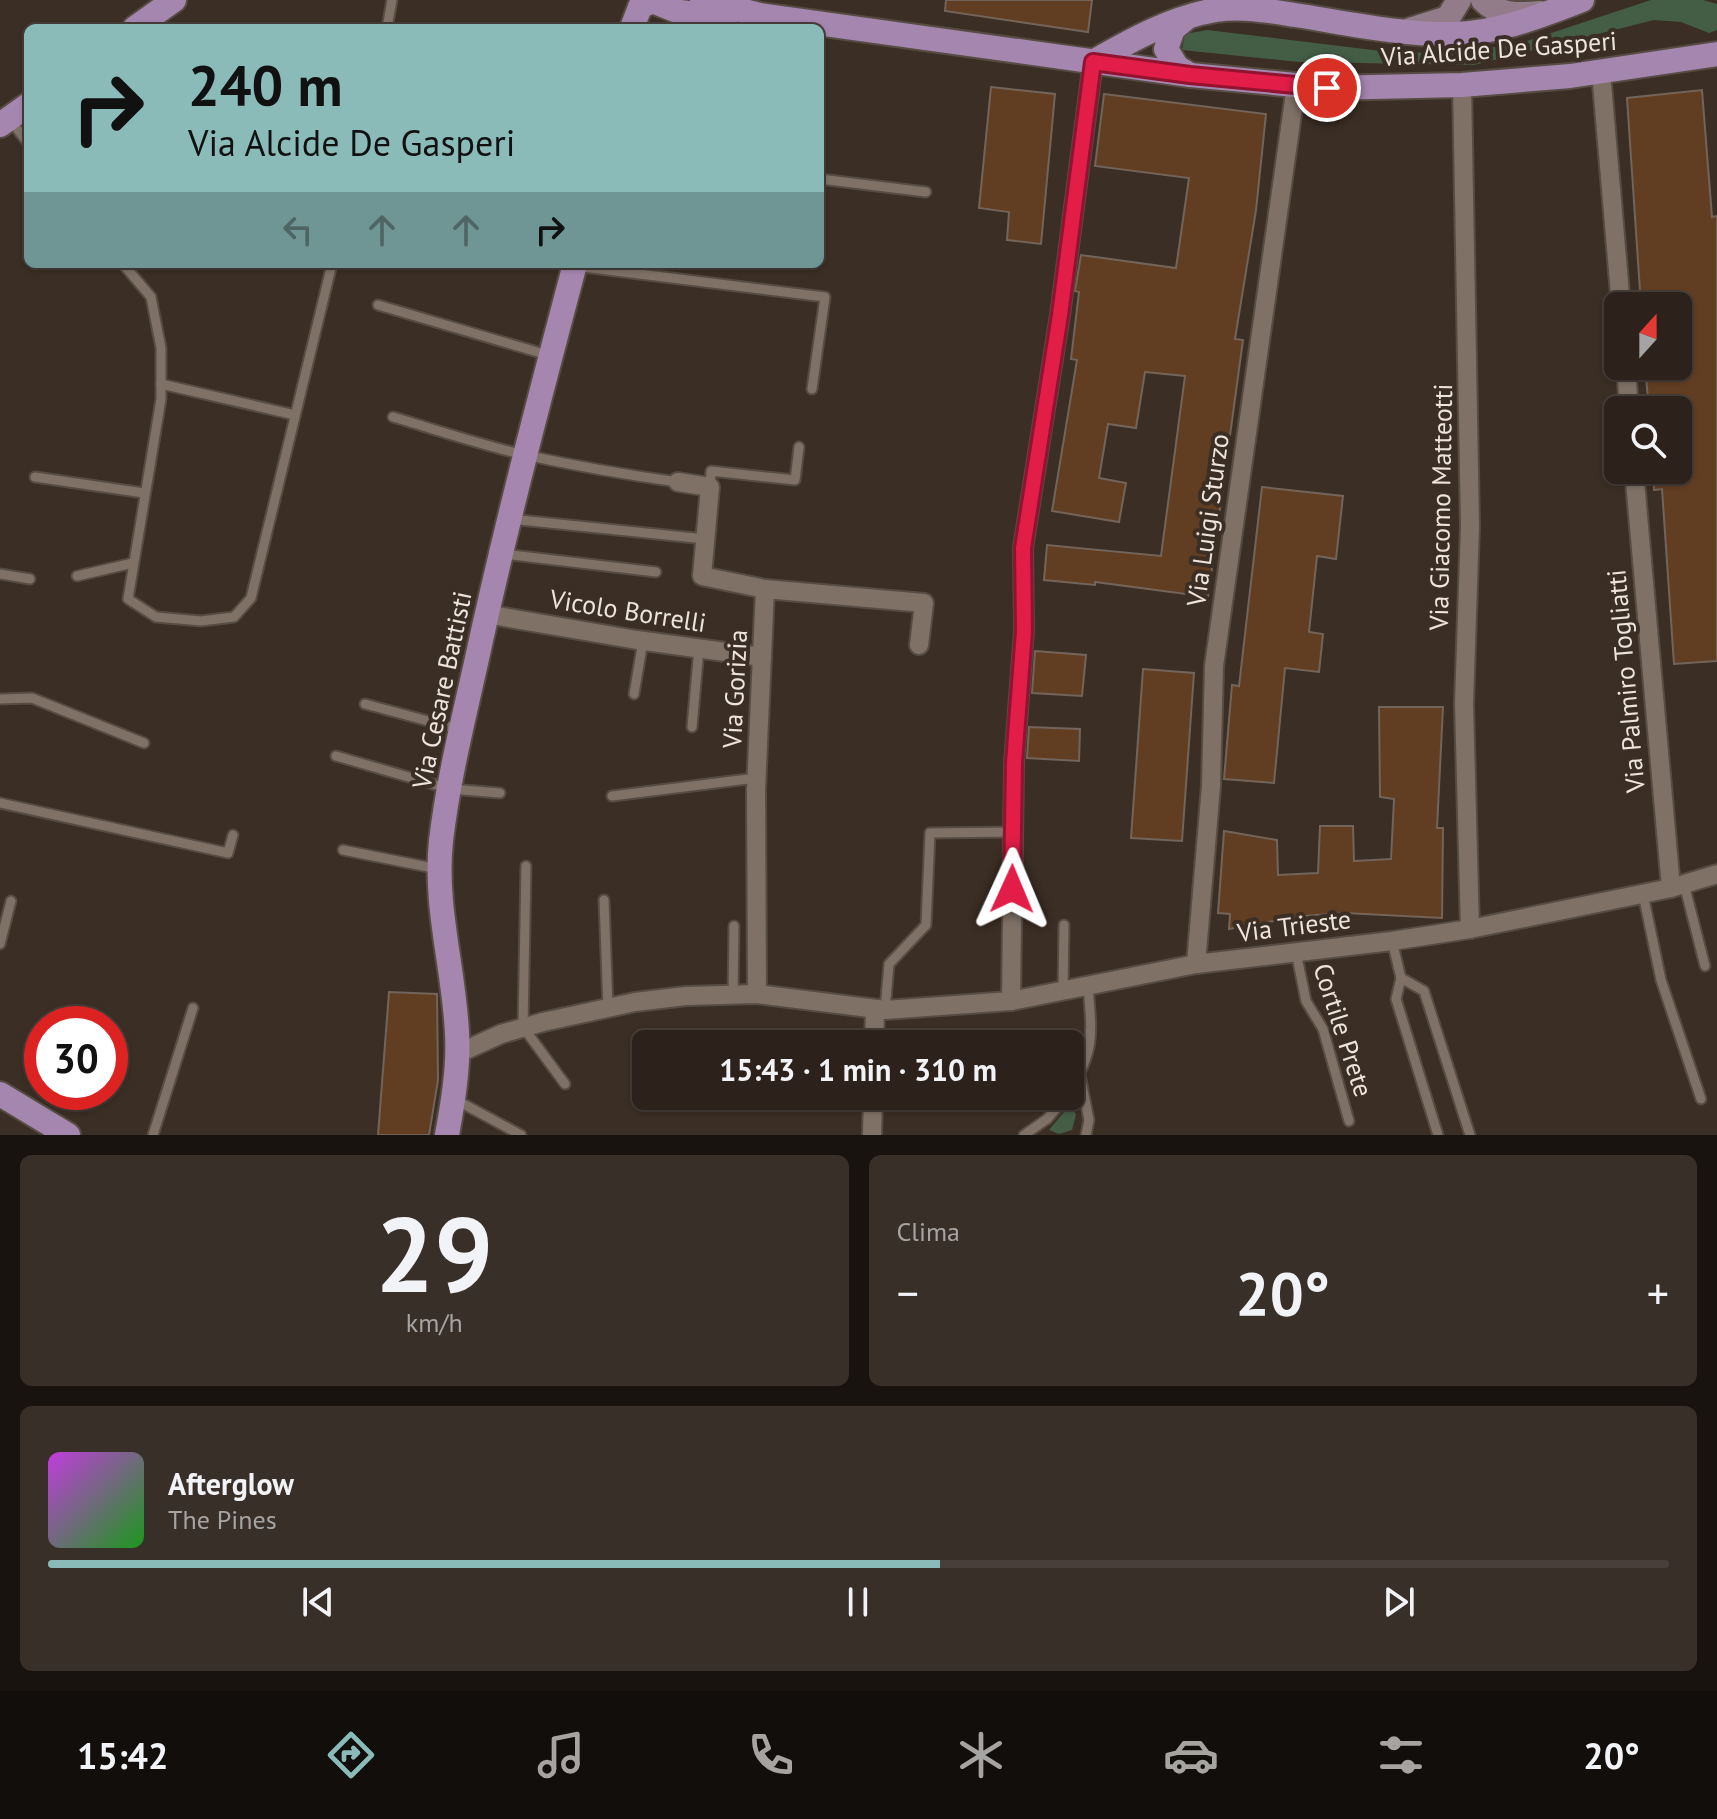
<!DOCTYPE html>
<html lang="it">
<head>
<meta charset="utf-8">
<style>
  body { margin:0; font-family:"PT Sans",sans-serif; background:#382f28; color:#f1f3f6; height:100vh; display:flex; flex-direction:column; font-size:30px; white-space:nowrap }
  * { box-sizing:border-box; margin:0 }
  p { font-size:26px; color:#a6a4a3 }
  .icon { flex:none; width:44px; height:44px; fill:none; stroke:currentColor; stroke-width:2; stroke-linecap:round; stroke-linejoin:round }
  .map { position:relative; height:1135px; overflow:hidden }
  .sheet { display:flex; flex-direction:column; gap:20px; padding:20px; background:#18130f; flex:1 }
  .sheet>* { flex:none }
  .banner { position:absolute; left:24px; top:24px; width:800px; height:244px; border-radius:12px; box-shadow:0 2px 6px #0004,0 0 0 2px #483f3a; background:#8bbbb9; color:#111; overflow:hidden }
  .needle { width:52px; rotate:21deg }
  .controls { position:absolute; left:1604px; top:292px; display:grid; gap:16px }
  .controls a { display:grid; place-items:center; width:88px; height:88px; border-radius:12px; background:#2c221b; box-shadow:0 2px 6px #0004,0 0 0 2px #483f3a; font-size:40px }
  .speed { position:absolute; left:24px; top:1006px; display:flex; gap:16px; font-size:40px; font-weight:700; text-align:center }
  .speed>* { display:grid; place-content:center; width:104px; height:104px; border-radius:50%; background:#2c221b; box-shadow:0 2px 6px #0004,0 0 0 2px #483f3a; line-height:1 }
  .speed .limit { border:12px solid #d22; background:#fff; color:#111 }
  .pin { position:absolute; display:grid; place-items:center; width:68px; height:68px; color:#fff; margin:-34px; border:4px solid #fff; border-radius:50%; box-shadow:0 2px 8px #0007 }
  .me { position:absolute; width:88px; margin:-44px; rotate:1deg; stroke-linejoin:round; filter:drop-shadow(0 0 6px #0008) }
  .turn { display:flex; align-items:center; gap:28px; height:168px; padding:0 32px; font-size:36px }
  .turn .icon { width:104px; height:104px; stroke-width:2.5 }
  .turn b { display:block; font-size:56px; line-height:68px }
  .lanes { display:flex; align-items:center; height:76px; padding:0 32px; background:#0003; justify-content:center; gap:40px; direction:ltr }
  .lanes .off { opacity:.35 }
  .big { font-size:60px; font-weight:800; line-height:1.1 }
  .sheet .tile { flex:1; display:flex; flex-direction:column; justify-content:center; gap:12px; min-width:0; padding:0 28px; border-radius:12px; background:#382f28 }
  .sheet .dial { align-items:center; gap:0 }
  .dial b { font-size:104px; line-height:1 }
  .song { display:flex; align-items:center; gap:24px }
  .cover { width:96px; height:96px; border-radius:12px; background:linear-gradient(135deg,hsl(290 70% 55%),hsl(120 70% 35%)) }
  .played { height:8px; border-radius:4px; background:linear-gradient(90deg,#8bbbb9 55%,#483f3a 55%) }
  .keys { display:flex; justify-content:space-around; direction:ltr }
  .heat { display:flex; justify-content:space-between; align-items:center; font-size:44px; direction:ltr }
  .sheet .tiles { flex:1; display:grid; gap:20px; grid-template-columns:1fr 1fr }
  .tile:last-child { grid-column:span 2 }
  .trip { position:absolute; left:632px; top:1030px; width:452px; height:80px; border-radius:12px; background:#2c221b; box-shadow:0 2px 6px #0004,0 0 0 2px #483f3a; font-weight:800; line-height:80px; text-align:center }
  .dock { display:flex; height:128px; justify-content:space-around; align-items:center; background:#120e0b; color:#a6a4a3 }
  .dock .icon { width:56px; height:56px }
  .dock .current { color:#8bbbb9 }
  .dock b { font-size:36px; color:#f1f3f6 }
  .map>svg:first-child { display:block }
  .green { fill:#445e46 }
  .building { fill:#613e22; stroke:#73645a; stroke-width:2 }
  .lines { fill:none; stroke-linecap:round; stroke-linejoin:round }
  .lane-casing { stroke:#564c43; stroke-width:13 }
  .street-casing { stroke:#564c43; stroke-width:22 }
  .secondary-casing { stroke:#564c43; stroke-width:28 }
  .primary-casing { stroke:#564c43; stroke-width:28 }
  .lane { stroke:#7f7166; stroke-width:9 }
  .street { stroke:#7f7166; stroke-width:18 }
  .secondary { stroke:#927c8a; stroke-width:24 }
  .primary { stroke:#a586af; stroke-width:24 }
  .route-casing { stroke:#92132f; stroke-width:20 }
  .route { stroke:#e11d48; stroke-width:14 }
  .labels { text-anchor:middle; stroke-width:8; stroke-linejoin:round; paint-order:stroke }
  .street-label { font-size:26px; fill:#ece4dd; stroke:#3b2e24 }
</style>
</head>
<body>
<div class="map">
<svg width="1717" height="1135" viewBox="0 0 1717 1135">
  <rect width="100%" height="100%" fill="#3b2e24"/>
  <g class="green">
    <path d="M1651 0H1703L1717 4V30L1709 33 1681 22 1654 20 1474 65 1300 62 1182 50 1185 34 1207 30 1389 52 1448 53 1518 44Z"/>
    <path d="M1069 1106 1076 1114 1072 1130 1059 1134 1049 1130Z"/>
  </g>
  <g class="building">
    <path d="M946 0H1092L1088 32 945 11Z"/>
    <path d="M991 87 1055 94 1041 244 1007 240 1009 212 979 208Z"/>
    <path d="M1702 90 1712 217 1717 216V661L1674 664 1662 489 1654 490 1653 470H1678V410H1649L1645 366H1678V306H1641L1627 98Z"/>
    <path d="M1104 94 1266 114 1256 210 1235 339 1243 340 1208 597 1095 582V585L1044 580 1047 545 1161 556 1185 376 1145 372 1136 428 1108 424 1099 478 1126 483 1119 522 1052 511 1077 360 1071 359 1079 292 1075 291 1081 255 1176 268 1189 178 1095 166Z"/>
    <path d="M1262 487 1343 496 1336 559 1317 556 1309 632 1323 634 1319 672 1285 668 1274 783 1224 779 1232 685 1239 686Z"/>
    <path d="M1035 651 1086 655 1082 696 1032 693Z"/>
    <path d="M1143 669 1194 673 1182 841 1131 838Z"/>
    <path d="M1379 707H1443L1437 828H1443L1442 918 1345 913 1302 916 1229 929 1230 914 1218 913 1224 831 1277 840 1278 875 1318 873 1320 826H1353L1354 861 1391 859 1394 799 1380 797Z"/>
    <path d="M1029 727 1080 729 1079 761 1027 758Z"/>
    <path d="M389 992 437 994 438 1080 429 1135H378Z"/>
  </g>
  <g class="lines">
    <g class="lane-casing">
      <g id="lane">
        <path d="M387 28 392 0"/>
        <path d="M11 121 28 143"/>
        <path d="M820 179 926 192"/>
        <path d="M123 264 151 297 161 348V399L128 599 156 617 201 621 234 617 251 598 332 264"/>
        <path d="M575 266 825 297 812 389"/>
        <path d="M378 305 551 356"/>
        <path d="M161 384 295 415"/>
        <path d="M393 417C437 430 481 445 525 455 576 466 627 475 678 482"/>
        <path d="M35 477 144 493"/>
        <path d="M710 487 711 471 795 480 799 447"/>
        <path d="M510 519 705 539"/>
        <path d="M504 554 656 572"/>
        <path d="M0 574 30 579"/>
        <path d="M77 576 133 563"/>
        <path d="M634 694 643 641"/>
        <path d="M0 699 32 698 144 743"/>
        <path d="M365 704 458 729"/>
        <path d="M692 727 699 648"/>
        <path d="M336 756 450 789 500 793"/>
        <path d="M612 796 756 778"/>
        <path d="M0 803 228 853 233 835"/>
        <path d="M343 850 438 869"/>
        <path d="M526 866 523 1027 565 1084"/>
        <path d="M1684 884 1705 966"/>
        <path d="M1643 894 1661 980 1701 1099"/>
        <path d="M604 900 608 1008"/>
        <path d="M1392 941 1401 978 1396 999 1438 1135"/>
        <path d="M0 944 11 901"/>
        <path d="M1296 952 1306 1001 1323 1029 1349 1121"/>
        <path d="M1401 978 1424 991 1470 1135"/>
        <path d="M1063 991 1064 925"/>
        <path d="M733 995 734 926"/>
        <path d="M885 1010 889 964 926 925 930 833 1013 832"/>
        <path d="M1080 1075 1089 1120 1086 1135"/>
        <path d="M1070 1091C1095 1050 1092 1034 1088 987"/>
        <path d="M456 1100 521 1135"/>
        <path d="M153 1135 193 1008"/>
        <path d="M1024 1135 1047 1119 1067 1096"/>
      </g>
    </g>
    <g class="street-casing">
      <g id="street">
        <path d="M1601 72 1621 306"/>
        <path d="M1462 85 1470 526 1464 704 1470 929"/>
        <path d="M1626 366 1629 410"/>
        <path d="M1634 470 1671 888"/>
        <path d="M678 482 710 487 702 576 765 589"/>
        <path d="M486 614 637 640 762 657"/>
        <path d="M1196 964 1211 786 1214 666 1296 86"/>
        <path d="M757 994 756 789 765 589 924 603 919 645"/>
        <path d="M1011 1001 1014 763 1024 631 1023 548 1060 315 1093 62"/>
        <path d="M874 1044 875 1009"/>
        <path d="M457 1054 501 1034 543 1022 635 1002 686 996 757 994 885 1010 1011 1001 1196 964 1392 941 1470 929 1671 888 1717 874"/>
        <path d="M872 1135 873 1096"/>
      </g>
    </g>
    <g class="secondary-casing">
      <g id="secondary">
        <path d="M1483 0C1498 16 1520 15 1540 13"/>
        <path d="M1410 30 1448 18 1459 0"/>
      </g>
    </g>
    <g class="primary-casing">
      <g id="primary">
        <path d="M650 0 680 12 726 18"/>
        <path d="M702 0 760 15 1190 75 1327 88 1462 85 1570 76 1717 54"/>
        <path d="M1184 20 1173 29 1166 49 1177 67 1190 75"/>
        <path d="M135 28 174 0"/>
        <path d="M632 28 640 7 652 1"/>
        <path d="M1093 62C1131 40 1173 17 1216 10 1242 6 1270 11 1295 15 1347 23 1401 35 1453 34 1499 33 1540 16 1582 0"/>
        <path d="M0 125 28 105"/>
        <path d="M0 1094 68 1135"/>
        <path d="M447 1135C453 1102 459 1067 457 1033 454 968 434 906 441 841 448 781 463 721 476 663 505 529 540 396 575 264"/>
      </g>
    </g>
    <use href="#lane" class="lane"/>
    <use href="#street" class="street"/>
    <use href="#secondary" class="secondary"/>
    <use href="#primary" class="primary"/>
  </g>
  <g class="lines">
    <g class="route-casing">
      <path id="route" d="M1012 889 1014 763 1024 631 1023 548 1060 315 1093 62 1190 75 1327 88"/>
    </g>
    <use href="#route" class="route"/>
  </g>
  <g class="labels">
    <g class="street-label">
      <text transform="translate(1499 49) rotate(-4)" y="9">Via Alcide De Gasperi</text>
      <text transform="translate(1441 507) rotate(-89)" y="9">Via Giacomo Matteotti</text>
      <text transform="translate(1208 520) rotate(-82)" y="9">Via Luigi Sturzo</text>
      <text transform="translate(628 611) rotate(9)" y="9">Vicolo Borrelli</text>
      <text transform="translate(1626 681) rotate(-95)" y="9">Via Palmiro Togliatti</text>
      <text transform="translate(735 689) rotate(-87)" y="9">Via Gorizia</text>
      <text transform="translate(442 690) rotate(-78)" y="9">Via Cesare Battisti</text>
      <text transform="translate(1294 926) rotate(-7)" y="9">Via Trieste</text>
      <text transform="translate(1343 1030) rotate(72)" y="9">Cortile Prete</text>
    </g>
  </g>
</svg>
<div class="controls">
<a><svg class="needle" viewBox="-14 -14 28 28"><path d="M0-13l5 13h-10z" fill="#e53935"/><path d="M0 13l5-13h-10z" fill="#a6a4a3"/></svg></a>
<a><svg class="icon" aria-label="search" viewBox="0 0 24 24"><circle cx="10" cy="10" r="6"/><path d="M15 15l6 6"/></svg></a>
</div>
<div class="speed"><div class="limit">30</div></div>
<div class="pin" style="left:1327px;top:88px;background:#d93025"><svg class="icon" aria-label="arrive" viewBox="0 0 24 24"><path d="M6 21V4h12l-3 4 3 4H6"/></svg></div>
<svg class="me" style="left:1012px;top:889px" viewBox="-20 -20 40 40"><path d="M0-17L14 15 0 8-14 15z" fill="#e11d48" stroke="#fff" stroke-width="4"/></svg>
<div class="trip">15:43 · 1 min · 310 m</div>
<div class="banner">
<div class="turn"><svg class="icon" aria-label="right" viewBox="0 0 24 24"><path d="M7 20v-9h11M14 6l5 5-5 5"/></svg><div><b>240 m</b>Via Alcide De Gasperi</div></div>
<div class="lanes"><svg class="icon off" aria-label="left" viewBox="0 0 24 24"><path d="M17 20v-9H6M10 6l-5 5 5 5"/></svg><svg class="icon off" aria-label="ahead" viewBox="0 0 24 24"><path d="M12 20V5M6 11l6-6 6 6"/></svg><svg class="icon off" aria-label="ahead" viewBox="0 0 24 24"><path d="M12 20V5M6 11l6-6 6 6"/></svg><svg class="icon" aria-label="right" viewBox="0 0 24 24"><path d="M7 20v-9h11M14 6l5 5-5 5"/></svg></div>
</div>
</div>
<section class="sheet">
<div class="tiles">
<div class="tile dial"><b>29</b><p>km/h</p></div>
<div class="tile"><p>Clima</p>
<div class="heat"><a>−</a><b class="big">20°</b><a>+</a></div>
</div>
<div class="tile">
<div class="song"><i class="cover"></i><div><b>Afterglow</b><p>The Pines</p></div></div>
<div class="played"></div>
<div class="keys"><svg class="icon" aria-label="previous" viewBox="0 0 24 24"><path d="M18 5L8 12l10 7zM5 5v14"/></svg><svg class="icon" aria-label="pause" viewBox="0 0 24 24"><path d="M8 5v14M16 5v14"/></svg><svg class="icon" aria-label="next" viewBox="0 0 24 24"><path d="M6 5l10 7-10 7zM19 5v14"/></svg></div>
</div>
</div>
</section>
<nav class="dock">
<b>15:42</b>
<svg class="icon current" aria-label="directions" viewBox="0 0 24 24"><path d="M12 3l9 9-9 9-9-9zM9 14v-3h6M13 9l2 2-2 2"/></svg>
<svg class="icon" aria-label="music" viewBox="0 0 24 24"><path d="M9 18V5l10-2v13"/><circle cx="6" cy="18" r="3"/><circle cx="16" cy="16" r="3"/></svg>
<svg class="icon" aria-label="phone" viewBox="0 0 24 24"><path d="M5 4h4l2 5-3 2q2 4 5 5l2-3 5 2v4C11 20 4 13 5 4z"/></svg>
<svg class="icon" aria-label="climate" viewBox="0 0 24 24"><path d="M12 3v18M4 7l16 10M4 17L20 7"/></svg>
<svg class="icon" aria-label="car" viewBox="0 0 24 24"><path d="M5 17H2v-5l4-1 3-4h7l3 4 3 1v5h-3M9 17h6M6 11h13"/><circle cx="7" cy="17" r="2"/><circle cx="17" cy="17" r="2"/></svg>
<svg class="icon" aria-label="filters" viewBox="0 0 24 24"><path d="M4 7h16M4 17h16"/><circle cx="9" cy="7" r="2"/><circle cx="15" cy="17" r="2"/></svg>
<b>20°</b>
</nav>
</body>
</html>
